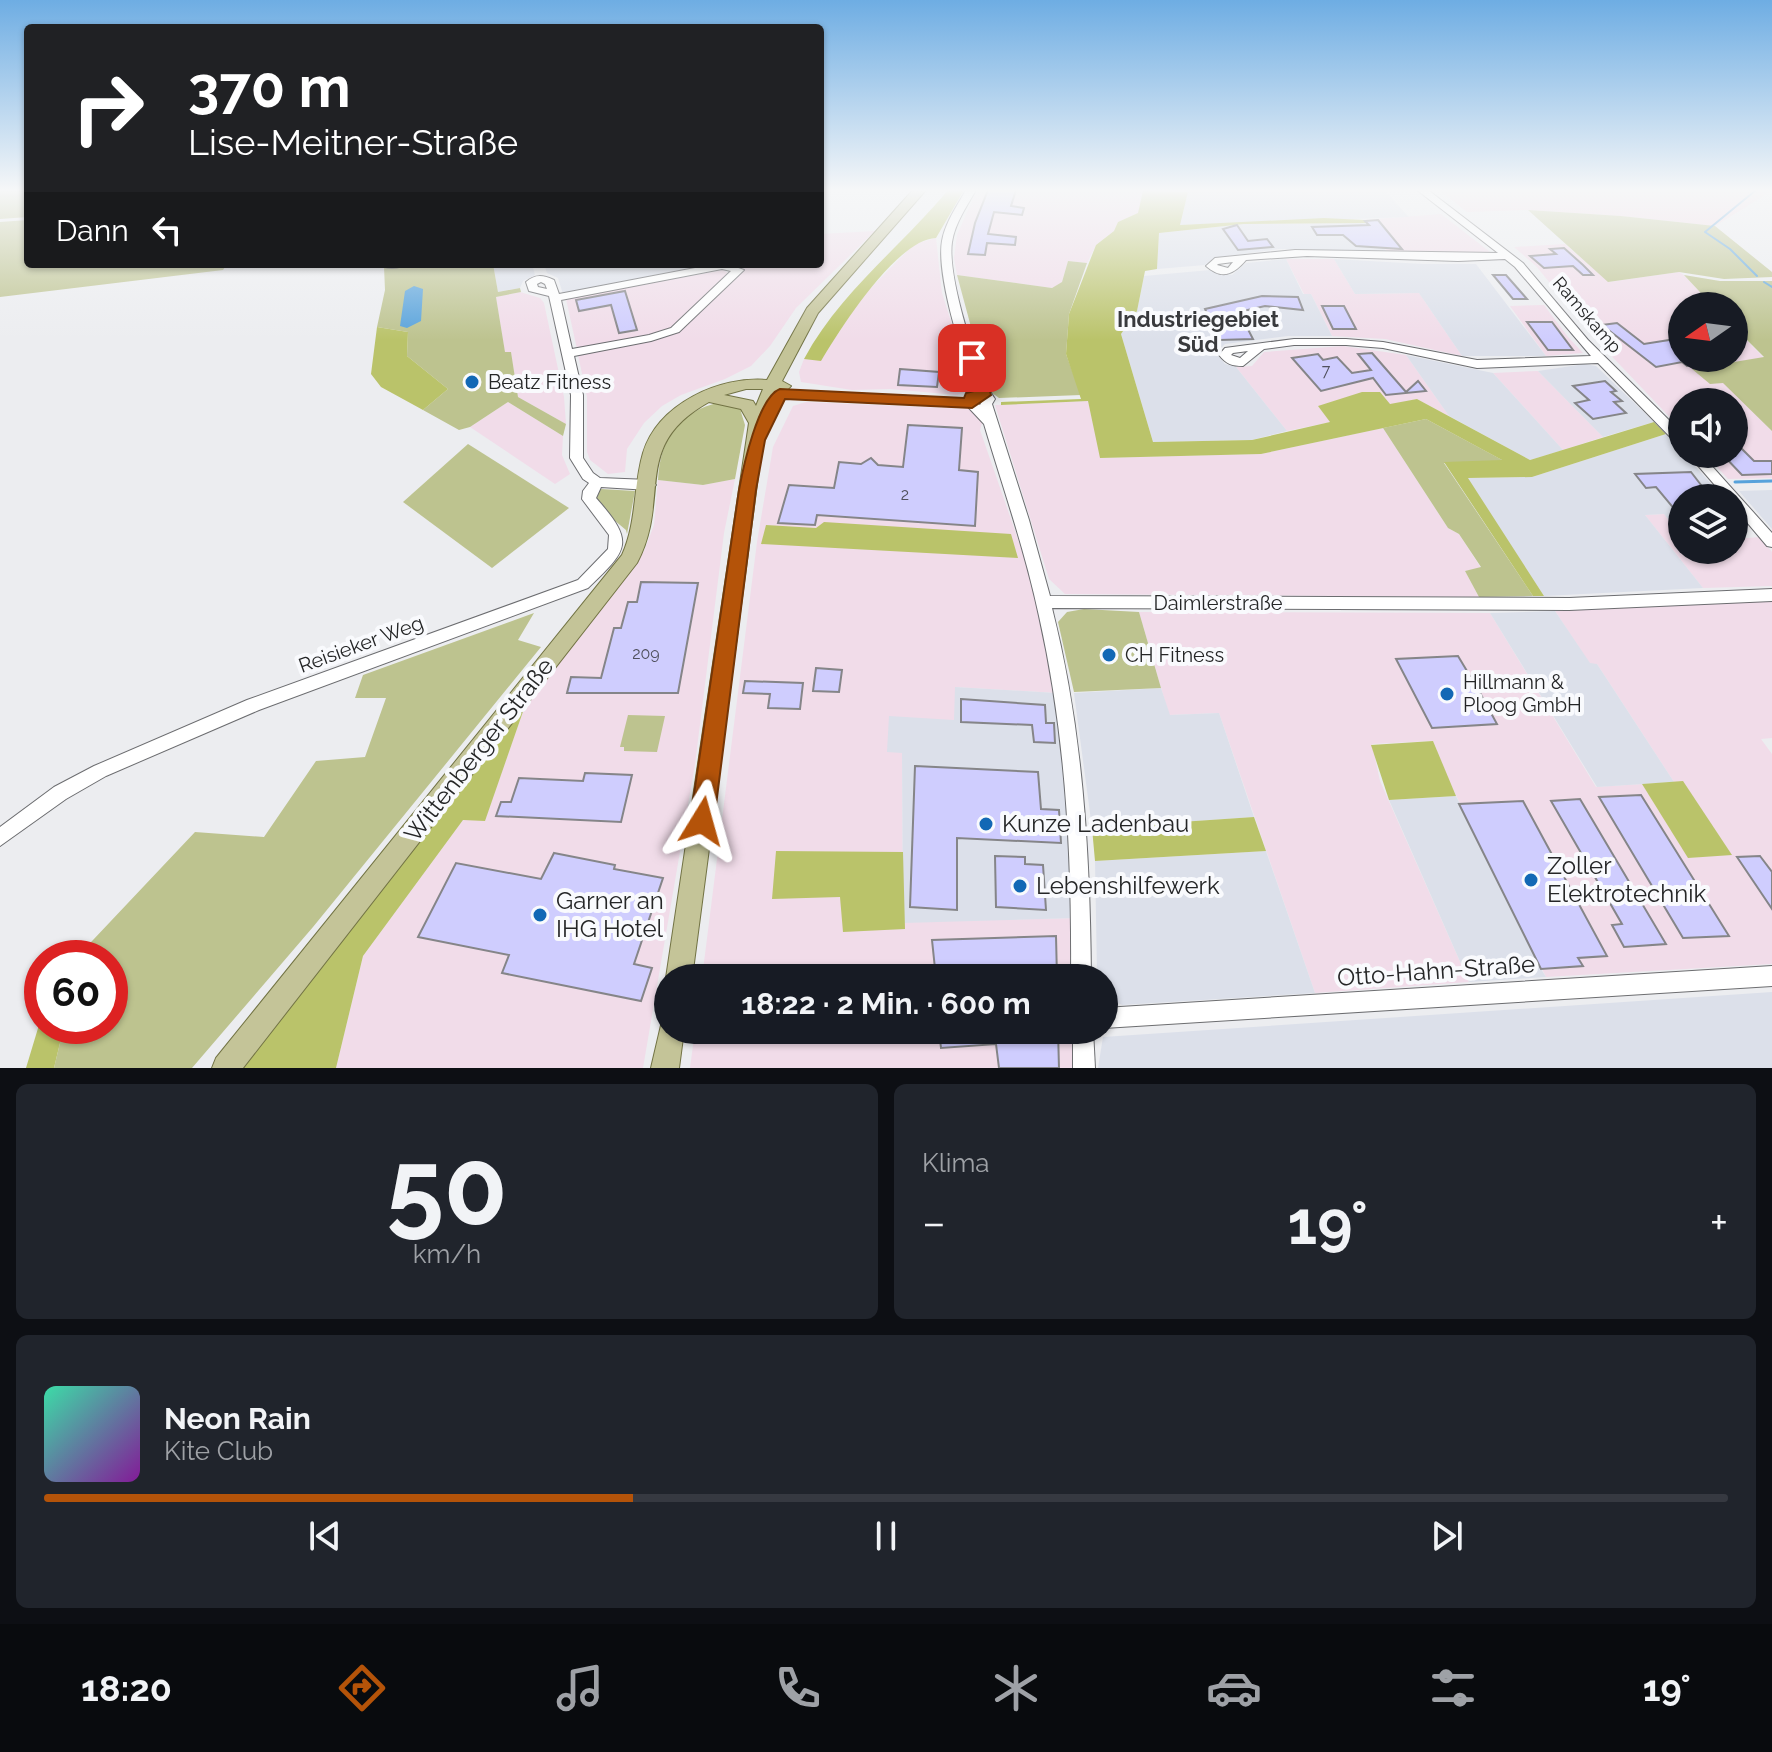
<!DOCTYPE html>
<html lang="de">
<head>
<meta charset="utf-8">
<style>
  body { margin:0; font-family:Raleway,sans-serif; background:#20242c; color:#f1f3f6; height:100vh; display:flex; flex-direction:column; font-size:30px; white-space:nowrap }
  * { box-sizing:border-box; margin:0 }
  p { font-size:26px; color:#9ea1a6 }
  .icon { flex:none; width:44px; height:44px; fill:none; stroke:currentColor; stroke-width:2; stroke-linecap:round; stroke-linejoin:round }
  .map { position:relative; height:1068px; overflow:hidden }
  .sheet { display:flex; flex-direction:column; gap:16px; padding:16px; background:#0d0f14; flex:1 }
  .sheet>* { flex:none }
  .guide { position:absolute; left:24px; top:24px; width:800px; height:244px; border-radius:8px; box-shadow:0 2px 6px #0004; background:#202124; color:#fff; overflow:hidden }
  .needle { width:52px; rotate:256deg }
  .fabs { position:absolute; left:1668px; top:292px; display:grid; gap:16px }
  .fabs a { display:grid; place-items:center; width:80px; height:80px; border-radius:50%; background:#171b24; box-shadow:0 2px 6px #0004; font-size:40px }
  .speed { position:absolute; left:24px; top:940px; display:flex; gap:16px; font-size:40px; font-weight:700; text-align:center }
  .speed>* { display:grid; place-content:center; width:104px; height:104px; border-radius:50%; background:#171b24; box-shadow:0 2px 6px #0004; line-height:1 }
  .speed .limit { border:12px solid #d22; background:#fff; color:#111 }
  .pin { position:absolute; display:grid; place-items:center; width:68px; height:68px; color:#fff; margin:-34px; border-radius:16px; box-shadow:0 4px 12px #0006 }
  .me { position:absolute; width:88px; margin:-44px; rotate:8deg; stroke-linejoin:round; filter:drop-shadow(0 0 6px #0008) }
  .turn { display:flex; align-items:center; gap:28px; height:168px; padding:0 32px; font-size:36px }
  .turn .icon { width:104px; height:104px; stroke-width:2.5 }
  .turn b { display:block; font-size:56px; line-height:68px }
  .then { display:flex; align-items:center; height:76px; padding:0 32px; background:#0003; gap:16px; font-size:30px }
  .big { font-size:60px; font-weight:700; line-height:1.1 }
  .sheet .tile { flex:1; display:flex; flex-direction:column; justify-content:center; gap:12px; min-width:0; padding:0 28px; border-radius:12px; background:#20242c }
  .sheet .dial { align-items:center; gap:0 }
  .dial b { font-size:104px; line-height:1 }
  .song { display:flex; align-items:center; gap:24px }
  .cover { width:96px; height:96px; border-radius:12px; background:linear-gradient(135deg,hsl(160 70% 55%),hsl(290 70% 35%)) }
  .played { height:8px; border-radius:4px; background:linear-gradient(90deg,#b45309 35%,#363941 35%) }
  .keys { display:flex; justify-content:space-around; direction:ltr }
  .heat { display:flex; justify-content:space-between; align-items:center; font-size:44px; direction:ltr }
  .sheet .tiles { flex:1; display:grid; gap:16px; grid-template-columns:1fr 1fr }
  .tile:last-child { grid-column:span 2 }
  .trip { position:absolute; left:654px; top:964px; width:464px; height:80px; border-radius:40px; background:#171b24; box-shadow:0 2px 6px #0004; font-weight:700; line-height:80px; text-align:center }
  .dock { display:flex; height:128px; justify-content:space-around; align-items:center; background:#090b0e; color:#9ea1a6 }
  .dock .icon { width:56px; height:56px }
  .dock .current { color:#b45309 }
  .dock b { font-size:36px; color:#f1f3f6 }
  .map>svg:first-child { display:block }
  .commercial { fill:#f1dce9 }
  .built { fill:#dce0ea }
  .education { fill:#f4dbe4 }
  .green { fill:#bdc38f }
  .forest { fill:#bac36a }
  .water { fill:#57a2db }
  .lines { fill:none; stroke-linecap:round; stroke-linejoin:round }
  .stream-far1 { stroke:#57a2db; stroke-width:2 }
  .stream { stroke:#57a2db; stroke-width:3 }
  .building { fill:#cfcdfe; stroke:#858588; stroke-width:2 }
  .minor-casing { stroke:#6c6d70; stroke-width:2 }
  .major-casing { stroke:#727344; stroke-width:2 }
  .minor { fill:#fff; fill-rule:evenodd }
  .major { fill:#c4c498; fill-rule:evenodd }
  .route { fill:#b45309; stroke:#753606; stroke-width:2 }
  .poi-dot { fill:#1268b5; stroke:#f9fafd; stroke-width:3 }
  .labels { text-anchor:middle; stroke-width:8; stroke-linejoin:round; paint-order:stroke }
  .number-label { font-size:16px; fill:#50505d }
  .far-street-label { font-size:18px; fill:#252627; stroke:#f9fafd }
  .poi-label { font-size:20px; fill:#252627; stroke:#f9fafd; text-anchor:start }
  .street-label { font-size:20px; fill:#252627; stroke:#f9fafd }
  .neighbourhood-label { font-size:22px; font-weight:bold; fill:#393a3d; stroke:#f9fafd }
  .near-street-label { font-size:24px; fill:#252627; stroke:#f9fafd }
  .near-poi-label { font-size:24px; fill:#252627; stroke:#f9fafd; text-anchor:start }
</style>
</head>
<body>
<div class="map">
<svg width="1772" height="1068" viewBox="0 0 1772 1068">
  <rect width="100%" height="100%" fill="#ecedf0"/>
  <g class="commercial">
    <path d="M977 190H1139L1143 191 1139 213 1118 222 1114 231 1096 245 1087 263 1068 261 1061 285 1052 288 957 275 954 258 957 235Z"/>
    <path d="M1441 214 1490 252 1444 255 1387 252 1364 220Z"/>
    <path d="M875 231 796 308 770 346 751 366 725 379 681 395 662 406 644 423 627 449 625 472 608 474 590 460 587 452V397L578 355 679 332 743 270 729 264H820V234Z"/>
    <path d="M936 238 942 293 955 334 960 338 972 378V389L957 395 890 389 852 390 801 382 799 372 804 359 821 360 861 298 914 244Z"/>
    <path d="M1565 244 1609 282 1679 272 1684 275 1713 306H1682V358H1734V327L1764 358 1694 369 1723 382 1772 431V478L1728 479 1705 454H1734V402H1682V430L1600 344 1536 266 1514 247Z"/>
    <path d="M1286 259H1334L1355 294 1419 293 1462 356 1385 339 1332 336 1311 294H1304Z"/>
    <path d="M723 270 728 273 672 327 655 334 577 349 566 299Z"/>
    <path d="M520 292 540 298 544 303 564 397 566 424 518 397 511 353H505L496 297Z"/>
    <path d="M1544 305 1568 337 1583 353 1546 356 1510 306Z"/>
    <path d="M1343 346 1406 355 1449 416 1417 399 1390 405 1318 406 1331 422 1287 431 1236 367 1252 366 1264 352Z"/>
    <path d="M1538 371 1603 437 1563 450 1493 373Z"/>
    <path d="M1088 401 1101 458 1261 454 1383 428 1448 528 1459 534 1481 568 1465 571 1479 597 1065 594 1049 579 995 405Z"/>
    <path d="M508 402 563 436 562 455 570 474 555 484 470 427Z"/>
    <path d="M806 402 970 409 977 412 982 423 980 430 1039 600 1056 693 955 687V720L902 753 903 922 1076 918V978H702L757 542 773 447 793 406Z"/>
    <path d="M735 479 724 533 695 764 643 1068H336L363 956 463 820H485L526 703 644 551 654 525 658 480 703 485Z"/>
    <path d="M1664 514 1682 537V550H1734V539L1760 537 1772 552V586L1703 588 1645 515Z"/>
    <path d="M1772 601V738L1761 739 1772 754V964L1546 977 1448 779 1433 741 1372 744 1380 781 1469 982 1315 993 1219 713 1169 715 1139 612 1490 613 1596 787 1642 784 1689 858 1731 854 1683 782H1674L1597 664H1590L1555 611Z"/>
    <path d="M695 1030H1076L1075 1068H690Z"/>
  </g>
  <g class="built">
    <path d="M1384 190 1409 217 1180 225 1188 192Z"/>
    <path d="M1366 223 1387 252 1279 249 1214 258 1205 265 1157 269 1159 233 1244 224Z"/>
    <path d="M1286 259 1303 294H1311L1332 336H1288L1225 344 1216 353 1225 364 1236 367 1287 431 1252 440 1153 442 1121 334 1137 311 1144 276 1210 270 1232 275 1246 263Z"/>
    <path d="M1334 259 1423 264H1476L1546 356H1462L1419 293 1355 294Z"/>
    <path d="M493 264H532L535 275 523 281 520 288 498 292Z"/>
    <path d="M544 264H722L563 294 558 278 547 273Z"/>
    <path d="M1406 355 1493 373 1563 450 1530 460 1449 416Z"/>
    <path d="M1585 364 1596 366 1654 422 1603 437 1538 371Z"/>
    <path d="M1666 434 1724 498H1682V537L1664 514 1645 515 1703 588 1544 596 1467 478 1532 477Z"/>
    <path d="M1772 490V529L1739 491Z"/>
    <path d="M1555 611 1590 663 1597 664 1674 782 1597 787 1490 613Z"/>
    <path d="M955 687 1056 693 1068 777 1076 918 903 923 902 753 887 752 889 716 954 720Z"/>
    <path d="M1161 688 1170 715 1219 713 1254 817 1092 828 1074 693Z"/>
    <path d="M1456 796 1541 969 1546 977 1469 982 1389 800Z"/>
    <path d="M1266 851 1315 993 1122 1005 1111 1000 1104 991V978H1099L1097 974 1095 861Z"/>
    <path d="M1772 992V1068H1098L1103 1037Z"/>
  </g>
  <path class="education" d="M1439 190H1767L1770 192 1715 226 1621 216 1528 210 1467 212Z"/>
  <g class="green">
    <path d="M0 190H28V217L0 219Z"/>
    <path d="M1528 210 1621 216 1715 226 1772 272V277L1724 279 1679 272 1608 282Z"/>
    <path d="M28 220V264H227L223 270 0 297V222Z"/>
    <path d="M1068 261 1087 263 1069 314 1066 354 1081 395 999 398 988 390 957 275 1052 288 1062 282Z"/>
    <path d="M410 264H493L498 292 520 288 521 292 496 297 505 352H511L518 397 566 424 563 436 508 402 470 427 459 430 423 410 448 389 407 356 408 332 377 327 385 290 384 267Z"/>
    <path d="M1684 275 1720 281H1772V431L1723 383 1710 384 1692 369 1764 357 1734 327V306H1713Z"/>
    <path d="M721 402 745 409 741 412 745 425 735 479 703 485 658 480C660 439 679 411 721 402Z"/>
    <path d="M1426 419 1504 461 1444 463 1533 596 1479 597 1465 571 1481 567 1459 534 1448 528 1383 428Z"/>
    <path d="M468 444 569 508 492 568 403 502Z"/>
    <path d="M601 489 635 491 627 534 626 530 596 505 595 493Z"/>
    <path d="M1084 609 1139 612 1161 688 1074 692 1058 622 1067 612Z"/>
    <path d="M534 613 518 640 541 647 313 927 192 1068H54L64 1026H110V958H76L195 832 264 837 316 761 365 757 386 698H355L363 675Z"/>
    <path d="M628 715 665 716 657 752 624 751V747H620Z"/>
  </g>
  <g class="forest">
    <path d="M948 190H964L936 238C897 239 840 329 821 361L804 359C840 292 900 248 948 190Z"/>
    <path d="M1143 191 1188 192 1180 225 1324 218 1364 220 1366 223 1244 224 1159 233 1157 269 1145 271 1137 311 1121 334 1153 442 1252 440 1330 422 1318 406 1362 392H1380L1390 404 1417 399 1530 460 1654 422 1666 434 1532 477 1468 478 1544 596H1533L1444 462 1502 460 1426 419 1261 454 1100 458 1088 401 1001 405V402L1081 399 1066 354 1069 314 1096 245 1114 231 1118 222 1138 213Z"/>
    <path d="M377 327 408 332 407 356 448 389 423 410 381 387 371 374Z"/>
    <path d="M824 522 1011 534 1018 558 761 544 766 525 816 528Z"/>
    <path d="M526 703 485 821 463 820 363 956 336 1068H242Z"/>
    <path d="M1433 741 1456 796 1389 800 1371 745Z"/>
    <path d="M1683 781 1732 855 1688 858 1642 784Z"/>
    <path d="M1254 817 1266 851 1095 861 1092 828Z"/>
    <path d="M776 851 903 852 905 929 843 932 840 897 772 899Z"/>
    <path d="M42 1015V1026H64L54 1068H26Z"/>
  </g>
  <path class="water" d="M414 286 423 289 421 321 407 328 400 326 405 291Z"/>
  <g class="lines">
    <g class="stream-far1">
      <path d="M1756 190 1705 232 1730 249 1757 276"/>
      <path d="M1764 282 1772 287"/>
    </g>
    <path class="stream" d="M1735 482 1772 481"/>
  </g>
  <g class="building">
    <path d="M988 190H1016L1011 206 1024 208 1022 215 994 212 988 234 1016 237 1015 245 987 243 985 255 968 254 975 223Z"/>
    <path d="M1378 220 1402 249 1356 246 1343 235H1317L1312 227 1369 225 1365 221Z"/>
    <path d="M1237 225 1248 241 1267 239 1273 247 1238 250 1223 229Z"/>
    <path d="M1564 248 1583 265 1593 275H1583L1573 266 1544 268 1530 256 1556 254 1550 249Z"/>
    <path d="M1493 275H1506L1527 299H1513Z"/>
    <path d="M625 291 637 330 619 333 611 305 579 311 576 300Z"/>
    <path d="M1262 296 1298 297 1303 310 1265 306 1239 312 1253 339 1219 340 1205 309Z"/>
    <path d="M1322 306H1344L1356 329H1333Z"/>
    <path d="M1527 322H1552L1573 350H1548Z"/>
    <path d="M1617 323 1644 344 1682 338V358H1709L1710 362 1687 366 1682 362 1656 367 1602 325Z"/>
    <path d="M1372 353 1406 392 1418 381 1426 391 1386 395 1373 378 1321 391 1292 358 1318 354 1323 360 1337 357 1352 373 1371 370 1358 354Z"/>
    <path d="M900 369 939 372 937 387 898 385Z"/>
    <path d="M1605 381 1616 391 1611 392 1622 401 1614 402 1626 413 1593 419 1575 403 1589 400 1573 386Z"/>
    <path d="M908 425 962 428 959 470 978 472 975 526 817 515 815 525 778 523 789 485 834 488 839 462 861 464 871 458 878 465 903 467Z"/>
    <path d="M1734 441 1754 461H1772V474L1742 475 1722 454H1734Z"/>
    <path d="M1691 472 1711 498H1682V511H1676L1656 487 1646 488 1635 474Z"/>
    <path d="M641 582 698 583 678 693H567L571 677 601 678 614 628H621L628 602H637Z"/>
    <path d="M1458 656 1479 691 1497 724 1432 728 1396 659Z"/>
    <path d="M816 668 842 670 839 692 813 691Z"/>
    <path d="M745 681 803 683 800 709 768 708 770 694 743 693Z"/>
    <path d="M961 699 1045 705 1046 723H1054L1055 743 1034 742 1032 725 961 722Z"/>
    <path d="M915 766 1038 772 1041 809 1059 810 1061 843 957 838V910L910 907Z"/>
    <path d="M585 773 632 775 621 822 496 816 501 802H511L519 778 583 781Z"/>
    <path d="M1641 795 1729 936 1683 938 1599 797Z"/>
    <path d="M1580 799 1666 944 1624 947 1612 925 1622 924 1551 801Z"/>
    <path d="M1523 801 1607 956 1578 958 1583 966 1541 969 1459 804Z"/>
    <path d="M554 853 615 865 614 869 663 878 634 964 652 968 641 1001 502 973 509 955 418 937 456 863 541 879Z"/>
    <path d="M995 856 1025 857V864L1043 865 1046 910 996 907Z"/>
    <path d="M1760 856 1772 872V909L1737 857Z"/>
    <path d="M1056 936 1057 978H936L932 940Z"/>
    <path d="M939 1030H1058L1059 1068H999L996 1044 941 1048Z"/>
  </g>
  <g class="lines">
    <g class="minor-casing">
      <g id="minor">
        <path d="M966 190H976C967 206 955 223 952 242 947 275 976 371 995 399L992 404 1029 520 1050 596 1569 598 1772 589V601L1569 610 1052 608C1083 730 1090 853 1091 978H1071C1072 856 1066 736 1039 616 1025 550 1003 488 984 424L968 407 780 398 774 394 780 390 972 399 980 405 983 399C964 372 936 274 942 241 945 223 957 206 966 190Z"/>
        <path d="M1417 190H1428L1523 263 1588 340 1682 433V445L1677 444 1598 363 1477 368 1383 348 1346 345H1294L1264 349 1243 366C1232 366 1226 364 1219 355L1225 348 1294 339H1346L1383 342 1477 360 1591 356 1515 267 1505 259 1458 261 1307 256 1246 260C1233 275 1222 280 1206 266L1215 258 1295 250 1498 253ZM1233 262 1228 268 1217 265 1218 264ZM1248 351 1240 358 1231 355 1233 353Z"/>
        <path d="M378 264H406C400 269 384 269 378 264Z"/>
        <path d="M716 264H727L744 270 679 332 651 341 574 356 583 395V458L593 473 600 478 649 480 656 485 649 490 601 487 596 498C635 542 629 549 588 588L259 710 106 776 66 799 0 846V827L54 787 94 766 247 700 578 580 608 549 609 535 582 499 583 491 589 483 583 479 570 458 571 395 549 296 529 291 526 282C535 274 543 275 554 280L559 294ZM722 269 731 271 671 328 649 335 572 349 561 300ZM541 282 545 284 547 289 538 287 537 284Z"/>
        <path d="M1688 454H1701L1772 533V547L1767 546 1734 507V498H1726Z"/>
        <path d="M1772 966V986L1104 1028V1008Z"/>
        <path d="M1073 1030H1093L1095 1068H1073Z"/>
      </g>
    </g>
    <g class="major-casing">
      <g id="major">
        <path d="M913 190H926L818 313 782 381 791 386 788 389 778 390 765 423 692 978H668V982L666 978 749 423 741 409 709 402C630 446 672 497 637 563L243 1068H212L216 1058 622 555C637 522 633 487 643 453 658 404 719 376 767 380L807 308ZM746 389H763L756 406 753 401 724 395Z"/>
        <path d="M668 1018V1030H684L679 1068H651L662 1021Z"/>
      </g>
    </g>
    <use href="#minor" class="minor"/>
    <use href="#major" class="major"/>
  </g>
  <linearGradient id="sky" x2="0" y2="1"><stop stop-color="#6eade3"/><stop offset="0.56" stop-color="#f6f7f8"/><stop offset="1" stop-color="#f6f7f8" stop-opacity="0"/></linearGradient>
  <rect width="1772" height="340" fill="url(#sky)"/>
  <path class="route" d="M972 354 980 358 991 395 972 408 785 399 765 440 756 490 714 821 710 828 702 832 694 828 690 821 739 490C743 468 758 397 780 389L964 398 966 393 974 391 965 358Z"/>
  <g class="poi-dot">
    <circle cx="472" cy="382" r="8"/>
    <circle cx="1109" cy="655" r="8"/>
    <circle cx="1447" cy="694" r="8"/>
    <circle cx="986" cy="824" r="8"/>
    <circle cx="1531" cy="880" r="8"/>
    <circle cx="1020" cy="886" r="8"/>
    <circle cx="540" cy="915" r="8"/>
  </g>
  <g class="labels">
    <g class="number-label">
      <text x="1326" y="376">7</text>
      <text x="905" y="500">2</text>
      <text x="646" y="659">209</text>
    </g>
    <g class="far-street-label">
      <text transform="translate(1587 315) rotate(49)" y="6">Ramskamp</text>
    </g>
    <g class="poi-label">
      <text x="488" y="389">Beatz Fitness</text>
      <text x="1125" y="662">CH Fitness</text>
      <text x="1463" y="689">Hillmann &amp;<tspan x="1463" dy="23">Ploog GmbH</tspan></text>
    </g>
    <g class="street-label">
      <text x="1218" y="610">Daimlerstraße</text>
      <text transform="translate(361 644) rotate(-20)" y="7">Reisieker Weg</text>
    </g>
    <g class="neighbourhood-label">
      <text x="1198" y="327">Industriegebiet<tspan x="1198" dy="25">Süd</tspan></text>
    </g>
    <g class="near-street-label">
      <text transform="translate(479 750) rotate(-52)" y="8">Wittenberger Straße</text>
      <text transform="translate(1436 971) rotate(-4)" y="8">Otto-Hahn-Straße</text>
    </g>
    <g class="near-poi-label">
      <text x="1002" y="832">Kunze Ladenbau</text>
      <text x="1547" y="874">Zoller<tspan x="1547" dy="28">Elektrotechnik</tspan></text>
      <text x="1036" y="894">Lebenshilfewerk</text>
      <text x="556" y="909">Garner an<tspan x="556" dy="28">IHG Hotel</tspan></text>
    </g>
  </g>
</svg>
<div class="fabs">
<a><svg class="needle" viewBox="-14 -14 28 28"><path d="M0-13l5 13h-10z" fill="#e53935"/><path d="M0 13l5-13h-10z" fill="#9ea1a6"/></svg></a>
<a><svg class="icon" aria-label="sound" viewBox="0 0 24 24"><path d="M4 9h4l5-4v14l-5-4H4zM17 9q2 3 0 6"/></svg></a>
<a><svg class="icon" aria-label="layers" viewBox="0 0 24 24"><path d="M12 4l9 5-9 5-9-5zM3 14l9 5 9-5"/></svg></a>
</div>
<div class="speed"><div class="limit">60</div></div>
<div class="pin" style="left:972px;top:358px;background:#d93025"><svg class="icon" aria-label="arrive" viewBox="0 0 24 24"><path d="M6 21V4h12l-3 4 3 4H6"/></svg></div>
<svg class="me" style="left:702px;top:821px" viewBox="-20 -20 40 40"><path d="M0-17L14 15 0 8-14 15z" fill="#b45309" stroke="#fff" stroke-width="4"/></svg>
<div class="trip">18:22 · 2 Min. · 600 m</div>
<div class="guide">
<div class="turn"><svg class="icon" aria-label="right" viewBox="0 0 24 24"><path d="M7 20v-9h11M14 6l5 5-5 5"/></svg><div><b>370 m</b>Lise-Meitner-Straße</div></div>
<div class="then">Dann<svg class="icon" aria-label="left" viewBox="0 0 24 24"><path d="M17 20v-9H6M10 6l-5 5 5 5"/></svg></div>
</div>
</div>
<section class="sheet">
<div class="tiles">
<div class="tile dial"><b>50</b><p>km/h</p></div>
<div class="tile"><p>Klima</p>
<div class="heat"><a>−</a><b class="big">19°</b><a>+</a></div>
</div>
<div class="tile">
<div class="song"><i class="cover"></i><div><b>Neon Rain</b><p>Kite Club</p></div></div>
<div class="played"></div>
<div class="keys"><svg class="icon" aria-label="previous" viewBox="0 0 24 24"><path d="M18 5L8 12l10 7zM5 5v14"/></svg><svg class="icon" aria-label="pause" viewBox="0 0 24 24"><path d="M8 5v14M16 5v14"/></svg><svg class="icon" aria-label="next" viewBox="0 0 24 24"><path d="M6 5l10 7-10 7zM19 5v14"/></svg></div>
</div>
</div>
</section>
<nav class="dock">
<b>18:20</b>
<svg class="icon current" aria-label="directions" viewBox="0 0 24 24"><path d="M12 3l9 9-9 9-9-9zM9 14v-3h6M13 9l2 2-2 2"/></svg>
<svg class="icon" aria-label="music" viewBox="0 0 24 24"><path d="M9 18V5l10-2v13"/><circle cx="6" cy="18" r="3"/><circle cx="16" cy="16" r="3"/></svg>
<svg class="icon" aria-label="phone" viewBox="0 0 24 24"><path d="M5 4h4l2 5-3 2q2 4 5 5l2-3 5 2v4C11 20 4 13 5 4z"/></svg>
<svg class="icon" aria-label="climate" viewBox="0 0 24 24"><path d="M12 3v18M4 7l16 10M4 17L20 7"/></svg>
<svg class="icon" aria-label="car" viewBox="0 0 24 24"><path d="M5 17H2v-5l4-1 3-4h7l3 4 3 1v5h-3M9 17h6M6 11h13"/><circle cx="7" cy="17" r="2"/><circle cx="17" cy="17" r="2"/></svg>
<svg class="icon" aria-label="filters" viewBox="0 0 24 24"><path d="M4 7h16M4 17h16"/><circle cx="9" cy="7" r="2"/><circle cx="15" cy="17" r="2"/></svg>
<b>19°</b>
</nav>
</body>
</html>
